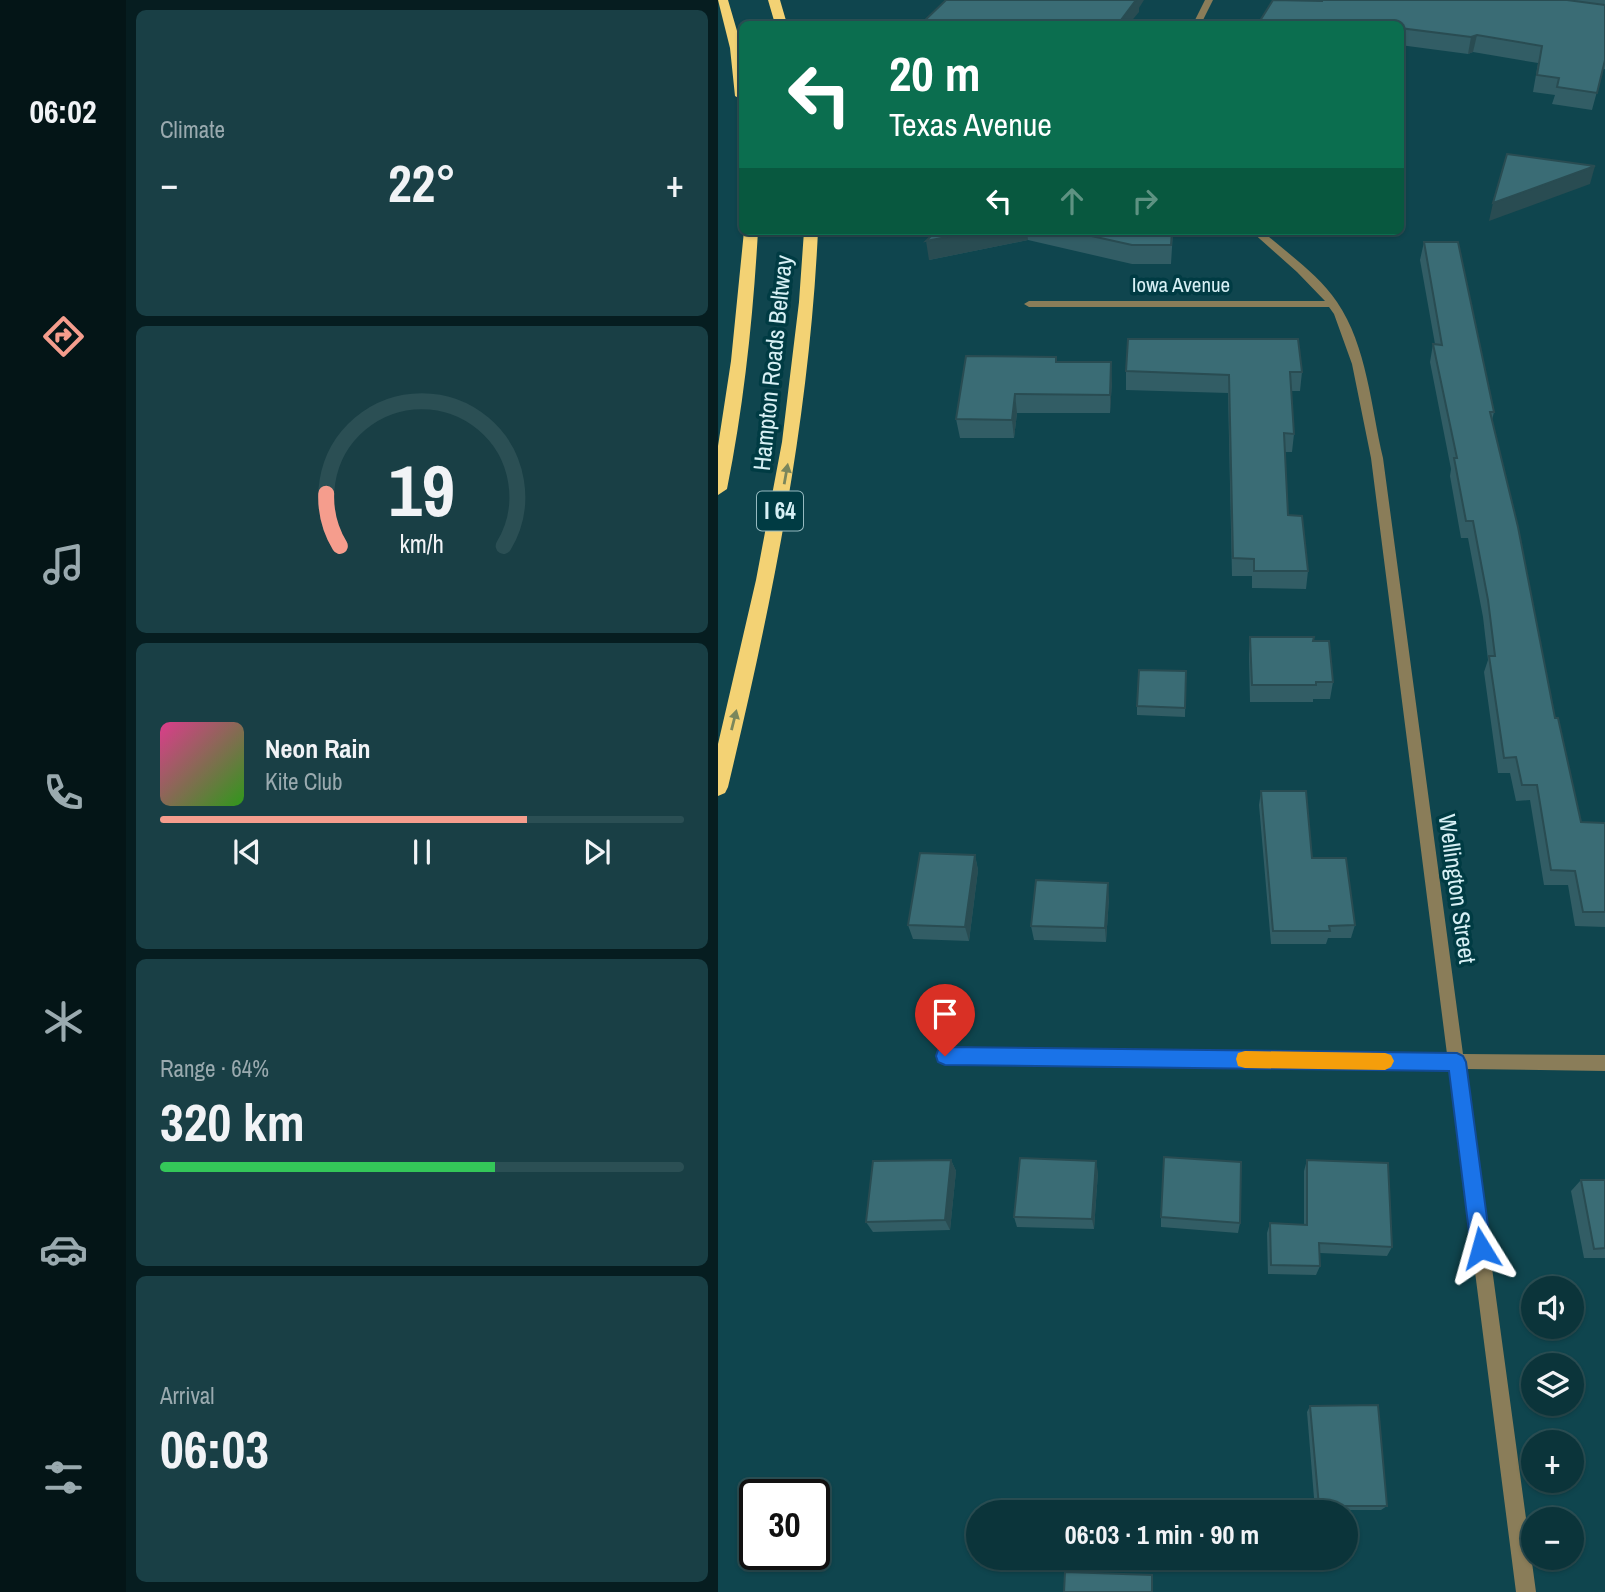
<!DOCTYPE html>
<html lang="en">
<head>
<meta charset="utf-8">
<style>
  body { margin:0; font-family:"Archivo Narrow",sans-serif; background:#193f45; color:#f1f3f6; height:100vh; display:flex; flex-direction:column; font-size:26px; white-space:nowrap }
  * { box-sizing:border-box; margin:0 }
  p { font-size:23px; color:#9aaaaf }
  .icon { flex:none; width:38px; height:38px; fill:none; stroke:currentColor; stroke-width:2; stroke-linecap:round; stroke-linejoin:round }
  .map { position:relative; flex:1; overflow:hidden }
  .side { display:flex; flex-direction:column; gap:10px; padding:10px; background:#061d20; width:592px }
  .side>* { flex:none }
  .hud { position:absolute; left:21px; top:21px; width:665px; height:214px; border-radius:10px; box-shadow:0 2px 5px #0004,0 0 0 2px #2b4f54; background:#0b6e4f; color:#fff; overflow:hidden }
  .buttons { position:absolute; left:803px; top:1276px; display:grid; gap:14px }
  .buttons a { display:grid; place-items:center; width:63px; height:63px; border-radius:50%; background:#0b343a; box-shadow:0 2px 5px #0004,0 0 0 2px #2b4f54; font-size:35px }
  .speed { position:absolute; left:21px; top:1479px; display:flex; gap:14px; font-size:35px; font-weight:700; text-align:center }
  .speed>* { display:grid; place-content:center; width:91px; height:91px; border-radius:50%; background:#0b343a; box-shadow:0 2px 5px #0004,0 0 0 2px #2b4f54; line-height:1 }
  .speed .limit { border:4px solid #111; border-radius:10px; background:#fff; color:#111 }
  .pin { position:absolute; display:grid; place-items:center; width:60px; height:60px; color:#fff; margin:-72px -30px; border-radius:50% 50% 50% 0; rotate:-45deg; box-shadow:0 0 7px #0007 }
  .pin .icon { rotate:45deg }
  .me { position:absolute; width:77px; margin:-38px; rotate:352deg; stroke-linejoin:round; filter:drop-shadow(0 0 5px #0008) }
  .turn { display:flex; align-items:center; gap:24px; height:147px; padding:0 35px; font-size:32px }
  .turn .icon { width:91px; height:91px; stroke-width:2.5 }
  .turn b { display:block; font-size:49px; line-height:60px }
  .lanes { display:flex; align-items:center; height:66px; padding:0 35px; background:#0003; justify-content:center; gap:35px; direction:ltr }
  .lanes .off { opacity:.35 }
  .big { font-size:52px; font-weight:700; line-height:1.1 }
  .side .card { flex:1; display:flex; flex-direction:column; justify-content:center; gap:10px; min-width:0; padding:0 24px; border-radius:10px; background:#193f45 }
  .side .dial { align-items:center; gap:0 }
  .dial svg { height:182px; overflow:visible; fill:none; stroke:#2b4f54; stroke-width:7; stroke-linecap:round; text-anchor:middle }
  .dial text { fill:#f1f3f6; stroke:none }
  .song { display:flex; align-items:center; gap:21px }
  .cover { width:84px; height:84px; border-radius:10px; background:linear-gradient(135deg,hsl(330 70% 55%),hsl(110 70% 35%)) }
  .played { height:7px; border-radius:4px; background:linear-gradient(90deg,#f59d8d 70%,#2b4f54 70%) }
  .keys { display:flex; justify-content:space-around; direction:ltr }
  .heat { display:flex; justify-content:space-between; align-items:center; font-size:38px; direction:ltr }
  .charge { height:10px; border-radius:5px; background:linear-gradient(90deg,#34c759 64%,#2b4f54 0) }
  .trip { position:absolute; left:248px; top:1500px; width:392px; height:70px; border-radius:35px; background:#0b343a; box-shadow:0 2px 5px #0004,0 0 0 2px #2b4f54; font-weight:700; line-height:70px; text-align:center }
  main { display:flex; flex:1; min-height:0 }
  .tabs { display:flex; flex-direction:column; width:126px; justify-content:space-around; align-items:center; background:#041517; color:#9aaaaf }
  .tabs .icon { width:49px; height:49px }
  .tabs .active { color:#f59d8d }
  .tabs b { font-size:32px; color:#f1f3f6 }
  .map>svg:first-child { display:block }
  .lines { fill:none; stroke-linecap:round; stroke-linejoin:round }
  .street { fill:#8a7d59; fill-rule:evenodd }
  .highway { fill:#f3d274; fill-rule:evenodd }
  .wall { fill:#325d65 }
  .shaded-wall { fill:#294c52 }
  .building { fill:#3a6c75; stroke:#294c52; stroke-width:2 }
  .oneway { fill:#7a865c }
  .route { fill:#1a73e8; stroke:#114b97; stroke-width:2 }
  .slow { fill:#f59e0b }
  .labels { text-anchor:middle; stroke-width:7; stroke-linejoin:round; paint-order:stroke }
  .far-street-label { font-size:21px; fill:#d7f0f5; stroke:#003b43 }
  .shield { fill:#003b43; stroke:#96bac0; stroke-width:2 }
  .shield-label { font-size:23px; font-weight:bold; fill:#d7f0f5 }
  .street-label { font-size:24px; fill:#d7f0f5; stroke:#003b43 }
</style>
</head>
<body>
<main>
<nav class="tabs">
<b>06:02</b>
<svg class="icon active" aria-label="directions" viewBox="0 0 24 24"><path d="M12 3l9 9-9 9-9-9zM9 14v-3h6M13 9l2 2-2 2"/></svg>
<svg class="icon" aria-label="music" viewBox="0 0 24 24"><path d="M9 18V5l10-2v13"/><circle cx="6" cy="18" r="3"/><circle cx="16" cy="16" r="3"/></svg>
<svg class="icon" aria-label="phone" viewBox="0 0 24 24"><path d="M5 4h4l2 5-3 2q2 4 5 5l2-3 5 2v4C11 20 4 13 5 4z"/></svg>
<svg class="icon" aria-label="climate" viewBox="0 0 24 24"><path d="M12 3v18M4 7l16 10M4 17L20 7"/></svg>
<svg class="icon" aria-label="car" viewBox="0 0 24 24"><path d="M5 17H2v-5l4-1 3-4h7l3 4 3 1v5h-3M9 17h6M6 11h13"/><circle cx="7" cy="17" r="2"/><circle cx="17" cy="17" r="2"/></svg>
<svg class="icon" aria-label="filters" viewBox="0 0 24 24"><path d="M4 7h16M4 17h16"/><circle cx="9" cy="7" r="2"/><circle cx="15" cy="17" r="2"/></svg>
</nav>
<section class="side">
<div class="card"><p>Climate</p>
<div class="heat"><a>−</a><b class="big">22°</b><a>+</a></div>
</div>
<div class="card dial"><svg viewBox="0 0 100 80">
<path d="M14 69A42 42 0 1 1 86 69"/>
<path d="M14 69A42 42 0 0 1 8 46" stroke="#f59d8d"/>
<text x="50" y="56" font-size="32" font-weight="700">19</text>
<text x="50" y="72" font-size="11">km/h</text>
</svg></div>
<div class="card">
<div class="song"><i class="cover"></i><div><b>Neon Rain</b><p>Kite Club</p></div></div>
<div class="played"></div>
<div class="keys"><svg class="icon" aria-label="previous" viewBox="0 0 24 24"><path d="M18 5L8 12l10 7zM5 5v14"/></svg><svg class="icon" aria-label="pause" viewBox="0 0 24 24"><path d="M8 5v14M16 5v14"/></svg><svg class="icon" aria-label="next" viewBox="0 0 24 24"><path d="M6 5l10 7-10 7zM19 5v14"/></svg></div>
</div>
<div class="card"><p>Range · 64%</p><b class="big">320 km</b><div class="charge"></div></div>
<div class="card"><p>Arrival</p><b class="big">06:03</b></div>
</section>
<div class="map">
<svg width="888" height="1592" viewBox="0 0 888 1592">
  <rect width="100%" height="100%" fill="#0f454e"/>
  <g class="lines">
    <g class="street">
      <path d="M487 0H495L483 24H475Z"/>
      <path d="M533 231H544C569 253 600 274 619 302 649 346 653 407 665 458L745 1054 888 1055V1071L747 1069 818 1592H798L731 1069 227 1064 221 1061 219 1056 221 1051 227 1048 729 1054 653 458 634 364 616 314 611 307H311L306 304 311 301H607L579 272Z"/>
    </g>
    <g class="highway">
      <path d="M0 0H10L24 48V100L17 96 12 48Z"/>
      <path d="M50 0H62L69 24H57Z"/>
      <path d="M26 231H40C35 318 26 404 9 489L0 495V446L13 361Z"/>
      <path d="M86 231H100C91 422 54 602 10 787L7 793 0 796V744L38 580 64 442 81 302Z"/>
    </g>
  </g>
  <g class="wall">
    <path d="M604 0H887V69H885L874 110 834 104 837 95 815 92 820 63 755 52 750 54 682 45V24H540Z"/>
    <path d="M218 231H455L453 264H414L310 240 211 260Z"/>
    <path d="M706 242 776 412 774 420 837 718 863 822 887 823V927L857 926 850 885H826L812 800 798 801 792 773H780L766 672 770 660 765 617 750 538H743L732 476 733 469 712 362 715 344H717L702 260Z"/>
    <path d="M338 357V362L394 381 392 413H299L296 438H242L238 419Z"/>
    <path d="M408 371 584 372 582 391H573L576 434 574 452H567L570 515 590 571 588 589 534 588V576H514L510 393 408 390Z"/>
    <path d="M532 637 595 641 615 682 612 699H595V702H532L531 654Z"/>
    <path d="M468 671 467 717 419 715V706Z"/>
    <path d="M543 791 594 858 637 925 633 938H610L608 944H553L541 805Z"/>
    <path d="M257 855 260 870 251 941 195 939 190 925Z"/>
    <path d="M391 898 388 942 316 940 313 926Z"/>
    <path d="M233 1160 238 1171 232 1230 155 1232 148 1222Z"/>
    <path d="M589 1160 674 1247 669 1256 602 1253V1266L598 1275 550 1274 549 1233 552 1223 586 1225V1171Z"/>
    <path d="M380 1172 376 1229 299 1227 296 1217Z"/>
    <path d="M863 1180H887V1258H866L853 1191Z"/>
    <path d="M443 1217 522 1223 520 1233 443 1227Z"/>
    <path d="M592 1406 669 1506 663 1510H597L589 1412Z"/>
  </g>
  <g class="shaded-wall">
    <path d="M418 0H426L421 8V12L411 24H400Z"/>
    <path d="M759 35 755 52 750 54 753 37Z"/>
    <path d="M877 166 872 184 771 221 775 203Z"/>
    <path d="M260 231H309L310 240 211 260 208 241Z"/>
    <path d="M393 362 394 381 392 413V395Z"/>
    <path d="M297 394 299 413 296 438 294 420Z"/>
    <path d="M257 855 260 870 251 941 247 927Z"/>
    <path d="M390 883 391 898 388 942 387 928Z"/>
    <path d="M233 1160 238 1171 232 1230 227 1220Z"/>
    <path d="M378 1161 380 1172 376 1229 374 1219Z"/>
  </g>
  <g class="building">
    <path d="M228 0H418L400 24H203Z"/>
    <path d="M555 0 604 1V0H849L887 5V60L879 93 839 87 841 78 819 75 824 46 759 35 753 37 682 28V24H656L630 21 629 24H540Z"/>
    <path d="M789 154 877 166 775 203Z"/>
    <path d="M218 231H260L208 241Z"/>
    <path d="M351 231H454L453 245H414Z"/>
    <path d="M706 242H740L776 412H772L800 527 837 718H840L863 822 887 823V912H865L857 871 833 870 819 785H804L798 757 786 758 771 656H777L770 600 755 521H748L736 458H739L715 344 724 345Z"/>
    <path d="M410 339H580L584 372H572L576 434 566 433 570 515 584 516 590 571H536V559L515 558 511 375 408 371Z"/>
    <path d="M248 356 338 357V362H393L392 395 297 394 294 420 238 419Z"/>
    <path d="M532 637H596L595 641H611L615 682H598V685H534Z"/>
    <path d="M421 670 468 671 467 708 419 706Z"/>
    <path d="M543 791H588L594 858H628L637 925 611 926 612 931H555Z"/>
    <path d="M202 853 257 855 247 927 190 925Z"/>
    <path d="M318 880 390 883 387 928 313 926Z"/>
    <path d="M446 1157 523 1162 522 1223 443 1217Z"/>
    <path d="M302 1158 378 1161 374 1219 296 1217Z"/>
    <path d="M233 1160 227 1220 148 1222 155 1161Z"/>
    <path d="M589 1160 670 1163 674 1247 601 1243 602 1266 553 1265 552 1223 589 1225Z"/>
    <path d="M863 1180H887V1248L876 1249Z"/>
    <path d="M660 1405 669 1506H601L592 1406Z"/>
    <path d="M347 1572 434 1575V1592H346Z"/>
  </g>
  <defs><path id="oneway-solid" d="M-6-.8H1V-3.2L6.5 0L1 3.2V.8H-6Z" transform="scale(1.75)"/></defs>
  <g class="oneway">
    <use href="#oneway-solid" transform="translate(68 474) rotate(-80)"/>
    <use href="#oneway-solid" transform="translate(16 720) rotate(-76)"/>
  </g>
  <path class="route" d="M227 1047 739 1053 745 1056 748 1062 773 1248 770 1255 763 1257 756 1255 753 1248 731 1071 227 1065 220 1062 218 1056 220 1050Z"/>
  <path class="slow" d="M527 1051 667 1053 673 1055 676 1061 673 1067 667 1070 527 1068 520 1066 518 1059 520 1053Z"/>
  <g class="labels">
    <g class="far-street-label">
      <text x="463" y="292">Iowa Avenue</text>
    </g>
    <rect class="shield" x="39" y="491.5" width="46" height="39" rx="5"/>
    <g class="shield-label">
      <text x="62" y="519">I 64</text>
    </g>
    <g class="street-label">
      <text transform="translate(55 363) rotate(-84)" y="8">Hampton Roads Beltway</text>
      <text transform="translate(739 889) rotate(82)" y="8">Wellington Street</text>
    </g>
  </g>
</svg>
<div class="buttons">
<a><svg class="icon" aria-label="sound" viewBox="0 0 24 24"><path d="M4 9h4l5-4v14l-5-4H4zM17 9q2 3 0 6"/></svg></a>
<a><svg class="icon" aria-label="layers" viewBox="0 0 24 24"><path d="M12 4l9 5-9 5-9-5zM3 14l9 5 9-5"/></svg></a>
<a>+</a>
<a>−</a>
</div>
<div class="speed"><div class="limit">30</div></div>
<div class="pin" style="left:227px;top:1056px;background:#d93025"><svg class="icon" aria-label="arrive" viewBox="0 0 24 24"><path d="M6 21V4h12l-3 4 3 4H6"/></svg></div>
<svg class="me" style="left:763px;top:1248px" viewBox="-20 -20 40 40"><path d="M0-17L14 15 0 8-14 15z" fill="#1a73e8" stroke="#fff" stroke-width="4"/></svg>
<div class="trip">06:03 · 1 min · 90 m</div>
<div class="hud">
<div class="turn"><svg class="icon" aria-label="left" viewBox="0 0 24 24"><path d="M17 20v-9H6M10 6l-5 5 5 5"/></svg><div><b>20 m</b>Texas Avenue</div></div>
<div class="lanes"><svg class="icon" aria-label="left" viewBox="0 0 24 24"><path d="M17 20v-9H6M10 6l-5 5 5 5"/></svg><svg class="icon off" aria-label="ahead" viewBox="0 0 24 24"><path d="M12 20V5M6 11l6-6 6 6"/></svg><svg class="icon off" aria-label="right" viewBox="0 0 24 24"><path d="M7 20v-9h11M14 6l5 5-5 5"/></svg></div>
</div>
</div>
</main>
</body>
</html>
